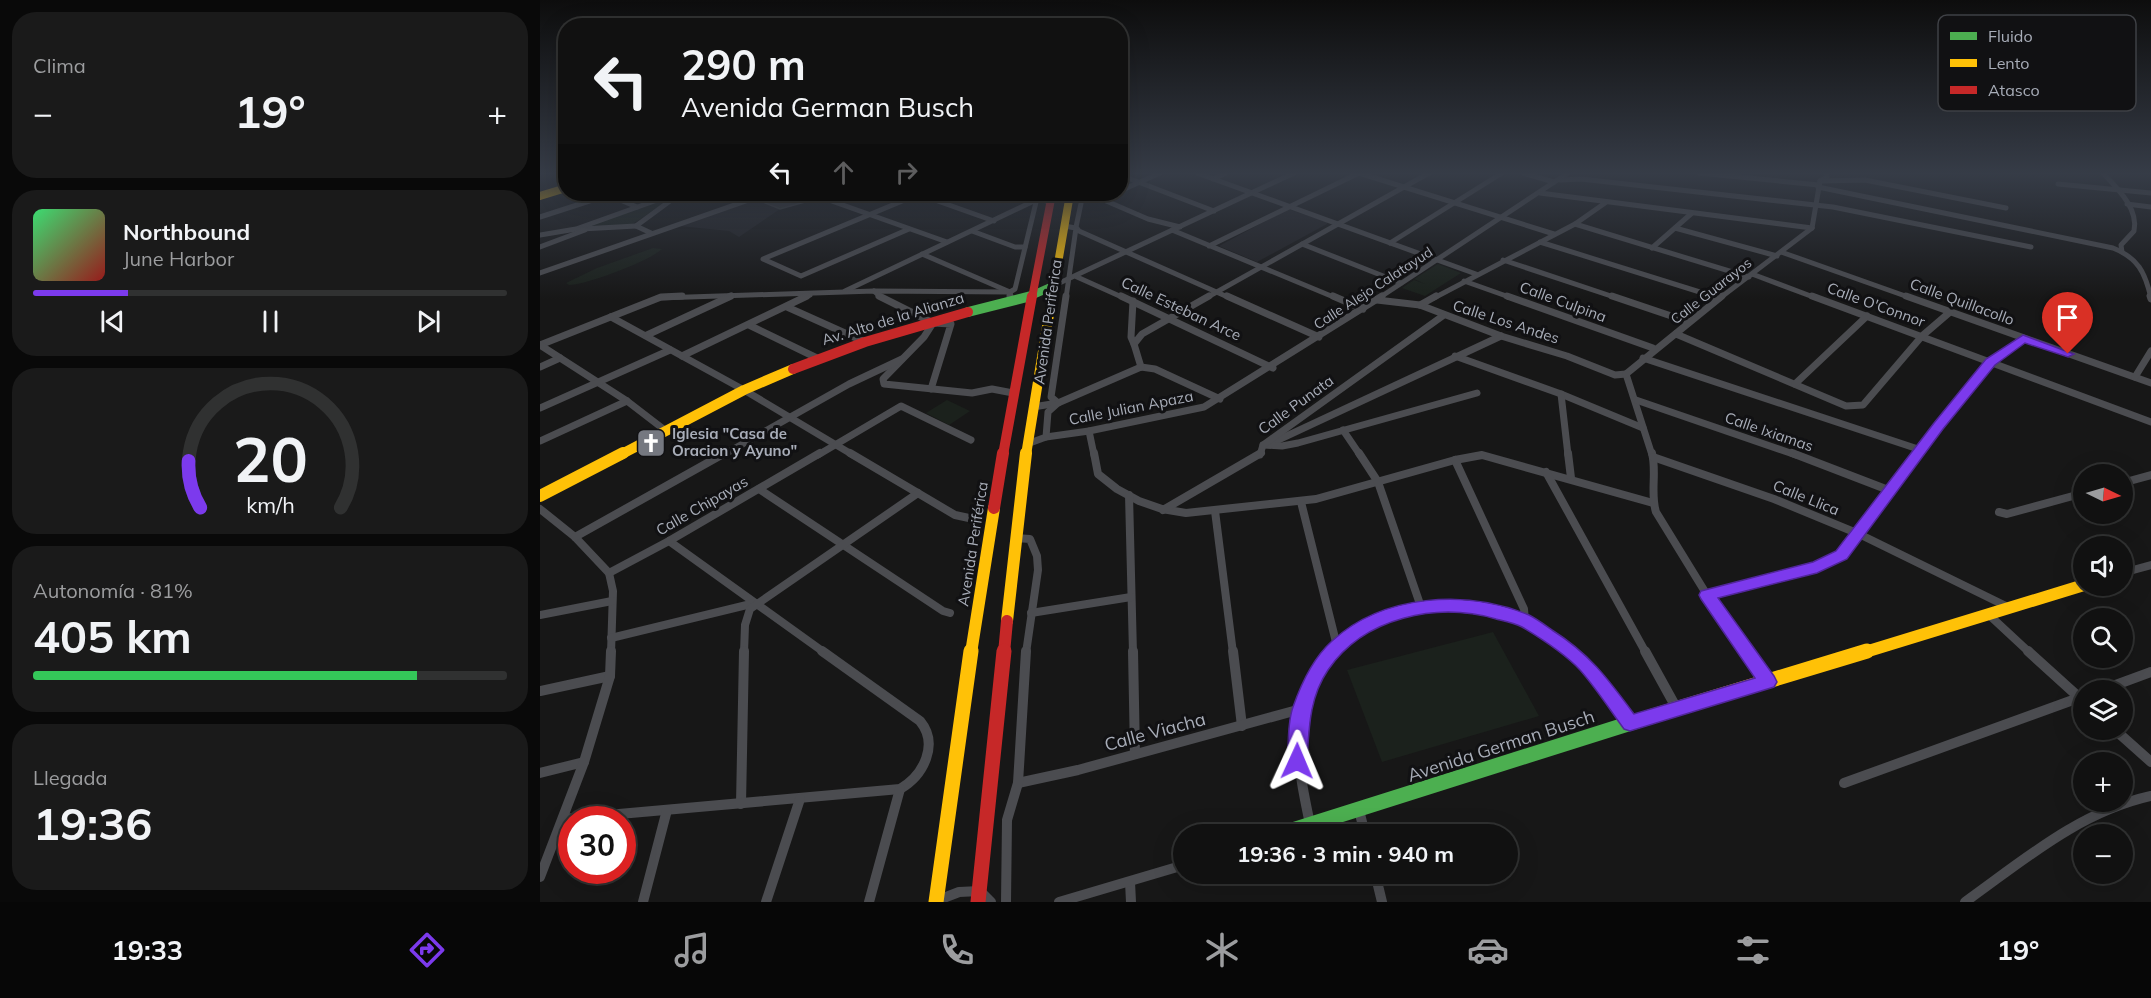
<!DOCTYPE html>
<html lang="es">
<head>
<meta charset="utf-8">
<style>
  body { margin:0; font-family:Mulish,sans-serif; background:#1a1a1a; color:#f1f3f6; height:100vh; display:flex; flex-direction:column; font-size:22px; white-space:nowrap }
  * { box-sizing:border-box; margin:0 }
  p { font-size:20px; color:#9c9d9f }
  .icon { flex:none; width:33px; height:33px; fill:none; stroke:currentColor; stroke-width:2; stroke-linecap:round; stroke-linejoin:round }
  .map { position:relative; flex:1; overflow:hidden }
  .drawer { display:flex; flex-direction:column; gap:12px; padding:12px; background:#090909; width:540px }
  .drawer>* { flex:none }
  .banner { position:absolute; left:18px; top:18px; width:570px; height:183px; border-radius:24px; box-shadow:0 6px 24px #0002,0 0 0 2px #303131; background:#111; color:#f1f3f6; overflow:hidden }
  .needle { width:39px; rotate:95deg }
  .controls { position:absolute; left:1533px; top:464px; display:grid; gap:12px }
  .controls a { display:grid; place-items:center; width:60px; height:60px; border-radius:50%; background:#111; box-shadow:0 6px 24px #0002,0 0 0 2px #303131; font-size:30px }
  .speed { position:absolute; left:18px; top:806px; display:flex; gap:12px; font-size:30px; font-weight:700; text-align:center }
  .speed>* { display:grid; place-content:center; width:78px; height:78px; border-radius:50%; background:#111; box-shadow:0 6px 24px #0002,0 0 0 2px #303131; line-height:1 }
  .speed .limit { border:9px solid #d22; background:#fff; color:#111 }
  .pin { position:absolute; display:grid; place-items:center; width:51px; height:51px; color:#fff; margin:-62px -26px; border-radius:50% 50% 50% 0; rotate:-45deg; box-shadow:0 0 6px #0007 }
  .pin .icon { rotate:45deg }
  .me { position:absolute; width:66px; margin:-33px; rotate:1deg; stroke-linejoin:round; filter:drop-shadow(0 0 4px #0008) }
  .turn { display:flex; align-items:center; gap:21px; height:126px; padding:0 24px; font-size:27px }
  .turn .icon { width:78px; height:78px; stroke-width:2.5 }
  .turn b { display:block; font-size:42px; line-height:51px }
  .lanes { display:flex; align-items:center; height:57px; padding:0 24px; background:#0003; justify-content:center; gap:30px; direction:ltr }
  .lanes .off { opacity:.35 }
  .big { font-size:45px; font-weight:700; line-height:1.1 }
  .drawer .card { flex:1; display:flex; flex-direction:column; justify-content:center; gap:9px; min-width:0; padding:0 21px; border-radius:24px; background:#1a1a1a }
  .drawer .dial { align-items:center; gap:0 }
  .dial svg { height:156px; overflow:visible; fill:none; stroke:#303131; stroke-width:7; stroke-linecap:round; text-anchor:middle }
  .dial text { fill:#f1f3f6; stroke:none }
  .song { display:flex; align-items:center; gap:18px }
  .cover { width:72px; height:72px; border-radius:9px; background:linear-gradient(135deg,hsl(140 70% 55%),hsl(0 70% 35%)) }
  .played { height:6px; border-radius:3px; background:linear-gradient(90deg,#7c3aed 20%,#303131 20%) }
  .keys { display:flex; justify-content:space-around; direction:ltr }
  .heat { display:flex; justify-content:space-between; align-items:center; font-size:33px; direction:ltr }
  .charge { height:9px; border-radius:4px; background:linear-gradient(90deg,#34c759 81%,#303131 0) }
  .trip { position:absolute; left:633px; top:824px; width:345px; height:60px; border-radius:30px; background:#111; box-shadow:0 6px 24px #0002,0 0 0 2px #303131; font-weight:700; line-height:60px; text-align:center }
  .menu { display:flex; height:96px; justify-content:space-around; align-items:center; background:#070707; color:#9c9d9f }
  .menu .icon { width:42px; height:42px }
  .menu .current { color:#7c3aed }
  .menu b { font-size:27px; color:#f1f3f6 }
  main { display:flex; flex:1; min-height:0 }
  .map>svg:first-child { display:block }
  .built { fill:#212124 }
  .green { fill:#1b211c }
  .building { fill:#343537; stroke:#3f4043; stroke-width:1.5 }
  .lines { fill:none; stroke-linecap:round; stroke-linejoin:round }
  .street-far3 { stroke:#4b4c50; stroke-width:5 }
  .street-far2 { stroke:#4b4c50; stroke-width:7 }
  .street-far1 { stroke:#4b4c50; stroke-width:8 }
  .street { stroke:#4b4c50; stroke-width:10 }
  .fast-far2 { stroke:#4caf50; stroke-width:8 }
  .fast-far1 { stroke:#4caf50; stroke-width:10 }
  .fast { stroke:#4caf50; stroke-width:15 }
  .slow-far3 { stroke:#ffc107; stroke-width:8 }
  .slow-far2 { stroke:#ffc107; stroke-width:10 }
  .slow-far1 { stroke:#ffc107; stroke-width:12 }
  .slow { stroke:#ffc107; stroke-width:15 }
  .jam-far3 { stroke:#c62828; stroke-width:8 }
  .jam-far2 { stroke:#c62828; stroke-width:10 }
  .jam-far1 { stroke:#c62828; stroke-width:12 }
  .jam { stroke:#c62828; stroke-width:15 }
  .route { fill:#7c3aed; stroke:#51269a; stroke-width:1.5 }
  .labels { text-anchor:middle; stroke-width:6; stroke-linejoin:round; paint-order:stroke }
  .far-street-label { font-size:14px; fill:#a8adb8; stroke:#111113 }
  .street-label { font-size:15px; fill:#a8adb8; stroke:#111113 }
  .poi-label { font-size:15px; font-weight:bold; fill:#a8adb8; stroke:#111113; text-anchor:start }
  .near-street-label { font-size:18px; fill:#a8adb8; stroke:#111113 }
  .key { fill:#111113; stroke:#3e4045; stroke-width:1.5 }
  .key-label { font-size:16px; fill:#a8adb8 }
</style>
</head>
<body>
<main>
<section class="drawer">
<div class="card"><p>Clima</p>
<div class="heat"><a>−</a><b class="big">19°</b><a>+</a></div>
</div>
<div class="card">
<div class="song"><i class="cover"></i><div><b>Northbound</b><p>June Harbor</p></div></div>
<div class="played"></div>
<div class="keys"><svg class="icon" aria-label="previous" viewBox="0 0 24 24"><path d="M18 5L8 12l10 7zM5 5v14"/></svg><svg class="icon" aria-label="pause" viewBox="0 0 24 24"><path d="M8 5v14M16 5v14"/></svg><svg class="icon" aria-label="next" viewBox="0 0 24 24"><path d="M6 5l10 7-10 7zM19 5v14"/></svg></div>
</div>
<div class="card dial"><svg viewBox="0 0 100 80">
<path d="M14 69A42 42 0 1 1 86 69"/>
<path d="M14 69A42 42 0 0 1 8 45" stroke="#7c3aed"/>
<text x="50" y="56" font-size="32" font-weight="700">20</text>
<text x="50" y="72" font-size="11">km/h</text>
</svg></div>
<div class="card"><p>Autonomía · 81%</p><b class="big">405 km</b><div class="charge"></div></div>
<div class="card"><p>Llegada</p><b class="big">19:36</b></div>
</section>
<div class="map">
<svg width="1611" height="902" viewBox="0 0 1611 902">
  <rect width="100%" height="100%" fill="#171717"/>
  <g class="built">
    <path d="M216 199 240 209 199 237 189 231 139 226Z"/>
    <path d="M748 209 787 222V224L717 262 679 246Z"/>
  </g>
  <g class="green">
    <path d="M121 200 127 201 91 225 47 226Z"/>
    <path d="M113 248 122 249C110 261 46 285 29 285L26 283 57 268Z"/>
    <path d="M898 264 921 273 885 296 862 288 874 280 885 284 874 279Z"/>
    <path d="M407 400 430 411 409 425 386 413Z"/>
    <path d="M953 632 999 716 842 762 807 670Z"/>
  </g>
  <path class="building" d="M232 194H259L272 200 240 209 220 201 228 198Z"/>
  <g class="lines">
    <g class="street-far3">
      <path d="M657 173 936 274"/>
      <path d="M983 173 1014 182"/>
      <path d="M1159 173 1279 185"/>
      <path d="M1563 173C1577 188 1599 209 1594 231L1581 245 1582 252"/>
      <path d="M580 175 674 211"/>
      <path d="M673 179 686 173"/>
      <path d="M1020 180 1041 179 1293 207 1491 247"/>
      <path d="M1280 181 1325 180 1466 208"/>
      <path d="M1518 184 1611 193"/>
      <path d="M1278 187 1573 248C1598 258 1605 272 1611 298"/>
      <path d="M580 191 620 173"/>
      <path d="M1000 193 1272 228"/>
      <path d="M66 194 97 207"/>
      <path d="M272 194 407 242"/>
      <path d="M378 194 454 221"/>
      <path d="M477 194 511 202"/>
      <path d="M543 194 536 227 539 231 690 298"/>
      <path d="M550 194 608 219 640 227"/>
      <path d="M134 198 181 199"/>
      <path d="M1587 204 1611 207"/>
      <path d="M0 217 68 195"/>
      <path d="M1035 224 1209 277"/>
      <path d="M524 226 536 228 526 298"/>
      <path d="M1135 228 1237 256"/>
      <path d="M1272 228 1280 181 1287 177 1286 173"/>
      <path d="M41 229 96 226"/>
      <path d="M369 229 261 276 223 259 379 194"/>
      <path d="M632 230 796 298"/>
      <path d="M432 231 475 247H485"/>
      <path d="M111 233 96 226 134 198 127 196"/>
      <path d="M0 235 36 229 134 194"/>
      <path d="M1000 242 1179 298"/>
      <path d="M850 243 962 173"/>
      <path d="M762 244 861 283"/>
      <path d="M669 246 819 173 1014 234"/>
      <path d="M0 247 45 230"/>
      <path d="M1112 248 1152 213"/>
      <path d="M1241 252 1371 298"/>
      <path d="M382 254 470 292 475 289 498 194"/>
      <path d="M963 260 1077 298"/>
      <path d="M0 273 226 194"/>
      <path d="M1212 274 1276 298"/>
      <path d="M537 277 584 298"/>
      <path d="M924 281 972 298"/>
      <path d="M513 286 754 173"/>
      <path d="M305 291 496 200"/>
      <path d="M334 291 342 298"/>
      <path d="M119 298 334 291 470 292 471 298"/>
      <path d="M188 298 192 296"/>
      <path d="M264 298 270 295"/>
      <path d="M666 298 889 173"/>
      <path d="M839 298 1028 173"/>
      <path d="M894 298 1035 224 1065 203"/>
      <path d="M1180 298 1272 228"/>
    </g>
    <g class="street-far2">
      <path d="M339 296 393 323 411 324 391 389"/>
      <path d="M470 296 471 302"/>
      <path d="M581 296 733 368"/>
      <path d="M687 296 779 337"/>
      <path d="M793 296 823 309"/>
      <path d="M967 296 1113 348"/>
      <path d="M1072 296 1149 322"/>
      <path d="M1174 296 1179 298"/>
      <path d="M1272 296 1611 422"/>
      <path d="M1366 296 1611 383"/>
      <path d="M1610 296 1611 299"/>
      <path d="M837 300 880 305 961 336 1027 356 1075 375 1086 374"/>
      <path d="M593 301 591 337 594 344"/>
      <path d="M880 305 896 296"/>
      <path d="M247 307 325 342"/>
      <path d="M71 317 204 390 313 455"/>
      <path d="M393 323 384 337 343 379 344 384 432 393 452 389 473 393"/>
      <path d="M209 325 277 358"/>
      <path d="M1136 334 1306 406 1323 405 1382 336 1410 312"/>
      <path d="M107 335 191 296"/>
      <path d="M0 345 121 297 142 296"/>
      <path d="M0 345 87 401 126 431"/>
      <path d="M142 356 267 296"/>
      <path d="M915 356 1021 394 1103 428"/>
      <path d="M1103 358 1381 450"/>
      <path d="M0 367 20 358"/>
      <path d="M601 367 594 344 602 334 669 296"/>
      <path d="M601 367 615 369 680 399"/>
      <path d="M1086 374 1112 455"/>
      <path d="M1086 374 1182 296"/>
      <path d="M1595 377 1611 351"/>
      <path d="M1255 384 1327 316"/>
      <path d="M1021 394 1028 455"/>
      <path d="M1096 400 1256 455"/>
      <path d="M493 407 518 403 511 397 526 296"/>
      <path d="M0 408 130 350"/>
      <path d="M803 430 820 455"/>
      <path d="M549 431 554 455"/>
      <path d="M506 437 549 431 664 407 842 296"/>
      <path d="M0 441 87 401"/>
      <path d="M736 441 961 336"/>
      <path d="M487 444 506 437 508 412 518 403 601 367"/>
      <path d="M723 445 742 446 758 443 937 393"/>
      <path d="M183 455 309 384 362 359"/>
      <path d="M278 455 361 406 431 440"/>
      <path d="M720 455 723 445 904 315"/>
      <path d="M1378 455 1451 362 1483 339"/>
    </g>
    <g class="street-far1">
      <path d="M310 453 415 515 429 518"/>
      <path d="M554 453 558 474 577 489 599 501 622 509 646 513 776 499 915 460 942 455 1113 503"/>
      <path d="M819 453 838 482 881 607"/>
      <path d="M1028 453 1031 478"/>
      <path d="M1112 453C1117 472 1110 494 1116 512L1167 595 1207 653"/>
      <path d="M1252 453 1351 491"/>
      <path d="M1113 457 1234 499 1319 534 1468 607"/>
      <path d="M915 460 984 609 985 620"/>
      <path d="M1006 472 1106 653"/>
      <path d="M1582 483 1611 475"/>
      <path d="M219 489 403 611 410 613"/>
      <path d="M589 495 593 653"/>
      <path d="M761 502 797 646"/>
      <path d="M0 509 35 537 69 573 73 591 71 653"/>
      <path d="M623 510 721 453"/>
      <path d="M675 511 693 653"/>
      <path d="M1459 512 1467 514 1544 493"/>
      <path d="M35 537 185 453"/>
      <path d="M475 538 490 539 497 556 498 570 486 653"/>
      <path d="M129 541 285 653"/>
      <path d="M69 573 129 541 280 453"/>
      <path d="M1582 573 1611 565"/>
      <path d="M1167 595 1277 567 1302 555 1379 453"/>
      <path d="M491 613 591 597"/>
      <path d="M1448 614 1490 653"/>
      <path d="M0 615 72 601"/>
      <path d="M71 638 215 603"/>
      <path d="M204 653 205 625 210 609 378 493"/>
      <path d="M794 653C844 606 921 591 985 621 1001 628 1016 641 1030 653"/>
    </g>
    <g class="street">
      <path d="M593 651 595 754"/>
      <path d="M693 651 702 726"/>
      <path d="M1028 651 1061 684 1090 723"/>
      <path d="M1105 651 1137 709"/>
      <path d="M1206 651 1228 682"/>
      <path d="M1488 651 1542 700"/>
      <path d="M1562 690 1611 672"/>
      <path d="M0 691 70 676"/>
      <path d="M1574 729 1611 762"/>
      <path d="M0 773 44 762"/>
      <path d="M478 783 538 770 761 709"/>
      <path d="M1304 783 1544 696"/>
      <path d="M201 804 204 651"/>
      <path d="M819 810 825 834"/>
      <path d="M23 819 360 789C384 775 399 744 380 721L282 651"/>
      <path d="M770 824C757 763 744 699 795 651"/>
      <path d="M835 873 842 902"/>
      <path d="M0 877 44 762 70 676 71 651"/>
      <path d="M590 882 591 902"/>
      <path d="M396 901 419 892 440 891 451 902"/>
      <path d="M103 902 127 810"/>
      <path d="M226 902 260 799"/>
      <path d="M329 902 360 789"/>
      <path d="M466 902 467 820 478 783 486 651"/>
      <path d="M519 902 644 865"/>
      <path d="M1425 902C1484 860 1539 812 1611 796"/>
    </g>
    <path class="fast-far2" d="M486 298 513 286"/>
    <path class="fast-far1" d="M428 312 491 296"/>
    <path class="fast" d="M740 834 1113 716"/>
    <g class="slow-far3">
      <path d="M0 196 26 188"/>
      <path d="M512 298 530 194"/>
    </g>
    <g class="slow-far2">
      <path d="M80 455 204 390 253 369"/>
      <path d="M486 455 512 296"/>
    </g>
    <g class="slow-far1">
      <path d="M0 496 83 453"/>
      <path d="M467 621 486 453"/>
      <path d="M431 653 454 508"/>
      <path d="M1322 653 1544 585"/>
    </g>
    <g class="slow">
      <path d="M1113 716 1327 651"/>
      <path d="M396 902 431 651"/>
    </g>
    <path class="jam-far3" d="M492 298 512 194"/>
    <g class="jam-far2">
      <path d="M253 369 325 342 428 312"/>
      <path d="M463 455 492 296"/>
    </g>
    <g class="jam-far1">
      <path d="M454 508 463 453"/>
      <path d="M464 653 467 621"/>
    </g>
    <path class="jam" d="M438 902 464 651"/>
  </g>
  <linearGradient id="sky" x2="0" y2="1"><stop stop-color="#0d0d0d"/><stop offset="0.58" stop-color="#363c47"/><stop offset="1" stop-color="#363c47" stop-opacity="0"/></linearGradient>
  <rect width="1611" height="299" fill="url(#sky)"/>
  <path class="route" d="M1483 335 1534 354 1528 357 1485 343 1455 365 1403 429 1307 559 1277 573 1178 598 1234 676 1237 682 1234 687 1090 731 1084 729C1070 710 1056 688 1040 670 1024 653 1002 639 982 627 974 623 964 621 956 619 897 602 824 617 788 670 769 698 769 729 767 761L764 768 757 770 750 768 747 761C749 745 747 723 753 707 761 684 773 658 792 641 843 594 926 589 989 615 997 619 1005 625 1012 630 1050 654 1068 679 1094 714L1215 678 1161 599 1159 595 1161 591 1273 562 1296 551 1394 423 1446 359Z"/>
  <defs>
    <g id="church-square" transform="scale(1.5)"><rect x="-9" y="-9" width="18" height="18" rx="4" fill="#757880" stroke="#111113"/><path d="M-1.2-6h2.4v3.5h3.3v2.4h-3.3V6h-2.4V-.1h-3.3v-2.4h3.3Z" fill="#fff"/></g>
  </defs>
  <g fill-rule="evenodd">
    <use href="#church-square" x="111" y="443"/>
  </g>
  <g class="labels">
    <g class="far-street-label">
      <text transform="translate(833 288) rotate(-33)" y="5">Calle Alejo Calatayud</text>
      <text transform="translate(1171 291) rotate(-38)" y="5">Calle Guarayos</text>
    </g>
    <g class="street-label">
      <text transform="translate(1023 302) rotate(20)" y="5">Calle Culpina</text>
      <text transform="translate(1422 302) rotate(20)" y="5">Calle Quillacollo</text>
      <text transform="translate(1336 305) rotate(20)" y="5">Calle O'Connor</text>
      <text transform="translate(641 309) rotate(25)" y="5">Calle Esteban Arce</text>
      <text transform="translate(353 319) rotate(-17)" y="5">Av. Alto de la Alianza</text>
      <text transform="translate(508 322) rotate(-82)" y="5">Avenida Periferica</text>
      <text transform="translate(966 322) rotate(18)" y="5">Calle Los Andes</text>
      <text transform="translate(756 405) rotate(-36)" y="5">Calle Punata</text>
      <text transform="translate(591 408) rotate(-11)" y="5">Calle Julian Apaza</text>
      <text transform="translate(1229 432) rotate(19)" y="5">Calle Ixiamas</text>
      <text transform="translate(1266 498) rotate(22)" y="5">Calle Llica</text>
      <text transform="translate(162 506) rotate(-30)" y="5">Calle Chipayas</text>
      <text transform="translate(433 544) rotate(-81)" y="5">Avenida Periférica</text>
    </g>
    <g class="poi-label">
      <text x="132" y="439">Iglesia "Casa de<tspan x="132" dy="17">Oracion y Ayuno"</tspan></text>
    </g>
    <g class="near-street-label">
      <text transform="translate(615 732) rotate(-15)" y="6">Calle Viacha</text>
      <text transform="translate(961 746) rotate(-18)" y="6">Avenida German Busch</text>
    </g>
  </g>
  <rect x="1398" y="15" width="198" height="96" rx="9" class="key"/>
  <rect x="1410" y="32" width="27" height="8" fill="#4caf50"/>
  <rect x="1410" y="59" width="27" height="8" fill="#ffc107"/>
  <rect x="1410" y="86" width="27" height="8" fill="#c62828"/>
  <g class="key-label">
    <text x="1448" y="42">Fluido</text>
    <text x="1448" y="69">Lento</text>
    <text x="1448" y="96">Atasco</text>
  </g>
</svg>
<div class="controls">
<a><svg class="needle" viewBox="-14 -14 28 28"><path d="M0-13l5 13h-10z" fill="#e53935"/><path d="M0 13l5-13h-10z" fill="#9c9d9f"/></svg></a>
<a><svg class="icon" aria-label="sound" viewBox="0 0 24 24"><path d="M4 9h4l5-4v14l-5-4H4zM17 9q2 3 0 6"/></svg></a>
<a><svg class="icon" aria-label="search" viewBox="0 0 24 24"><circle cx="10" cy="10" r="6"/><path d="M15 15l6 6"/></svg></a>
<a><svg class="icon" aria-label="layers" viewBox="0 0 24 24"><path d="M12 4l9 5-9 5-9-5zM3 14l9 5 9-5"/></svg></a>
<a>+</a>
<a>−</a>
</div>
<div class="speed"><div class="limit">30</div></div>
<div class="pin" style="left:1528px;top:354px;background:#d93025"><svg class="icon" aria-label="arrive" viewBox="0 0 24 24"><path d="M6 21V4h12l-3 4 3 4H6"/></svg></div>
<svg class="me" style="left:757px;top:761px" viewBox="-20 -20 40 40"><path d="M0-17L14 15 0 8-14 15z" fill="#7c3aed" stroke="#fff" stroke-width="4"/></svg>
<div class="trip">19:36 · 3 min · 940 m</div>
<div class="banner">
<div class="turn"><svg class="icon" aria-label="left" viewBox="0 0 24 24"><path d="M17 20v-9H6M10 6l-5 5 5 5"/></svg><div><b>290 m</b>Avenida German Busch</div></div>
<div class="lanes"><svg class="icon" aria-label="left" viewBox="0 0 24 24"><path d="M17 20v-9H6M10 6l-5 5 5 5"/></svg><svg class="icon off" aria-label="ahead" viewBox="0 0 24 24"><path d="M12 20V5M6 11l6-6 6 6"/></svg><svg class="icon off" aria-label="right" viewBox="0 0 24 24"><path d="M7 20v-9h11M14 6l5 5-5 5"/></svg></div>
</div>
</div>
</main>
<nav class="menu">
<b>19:33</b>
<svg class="icon current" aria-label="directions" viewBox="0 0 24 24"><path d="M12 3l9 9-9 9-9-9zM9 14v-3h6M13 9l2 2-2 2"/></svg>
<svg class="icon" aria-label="music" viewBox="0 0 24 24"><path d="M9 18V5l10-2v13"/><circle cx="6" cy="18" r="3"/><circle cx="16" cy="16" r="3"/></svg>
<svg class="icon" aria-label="phone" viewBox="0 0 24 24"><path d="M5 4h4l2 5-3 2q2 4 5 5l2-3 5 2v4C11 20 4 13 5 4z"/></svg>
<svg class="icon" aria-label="climate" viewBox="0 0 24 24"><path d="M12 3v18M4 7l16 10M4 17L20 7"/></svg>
<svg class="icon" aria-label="car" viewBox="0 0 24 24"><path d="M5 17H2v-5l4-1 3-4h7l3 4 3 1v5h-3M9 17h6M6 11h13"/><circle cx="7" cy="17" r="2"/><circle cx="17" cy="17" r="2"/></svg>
<svg class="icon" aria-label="filters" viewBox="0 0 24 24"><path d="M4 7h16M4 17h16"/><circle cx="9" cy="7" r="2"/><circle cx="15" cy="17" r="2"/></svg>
<b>19°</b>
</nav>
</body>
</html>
